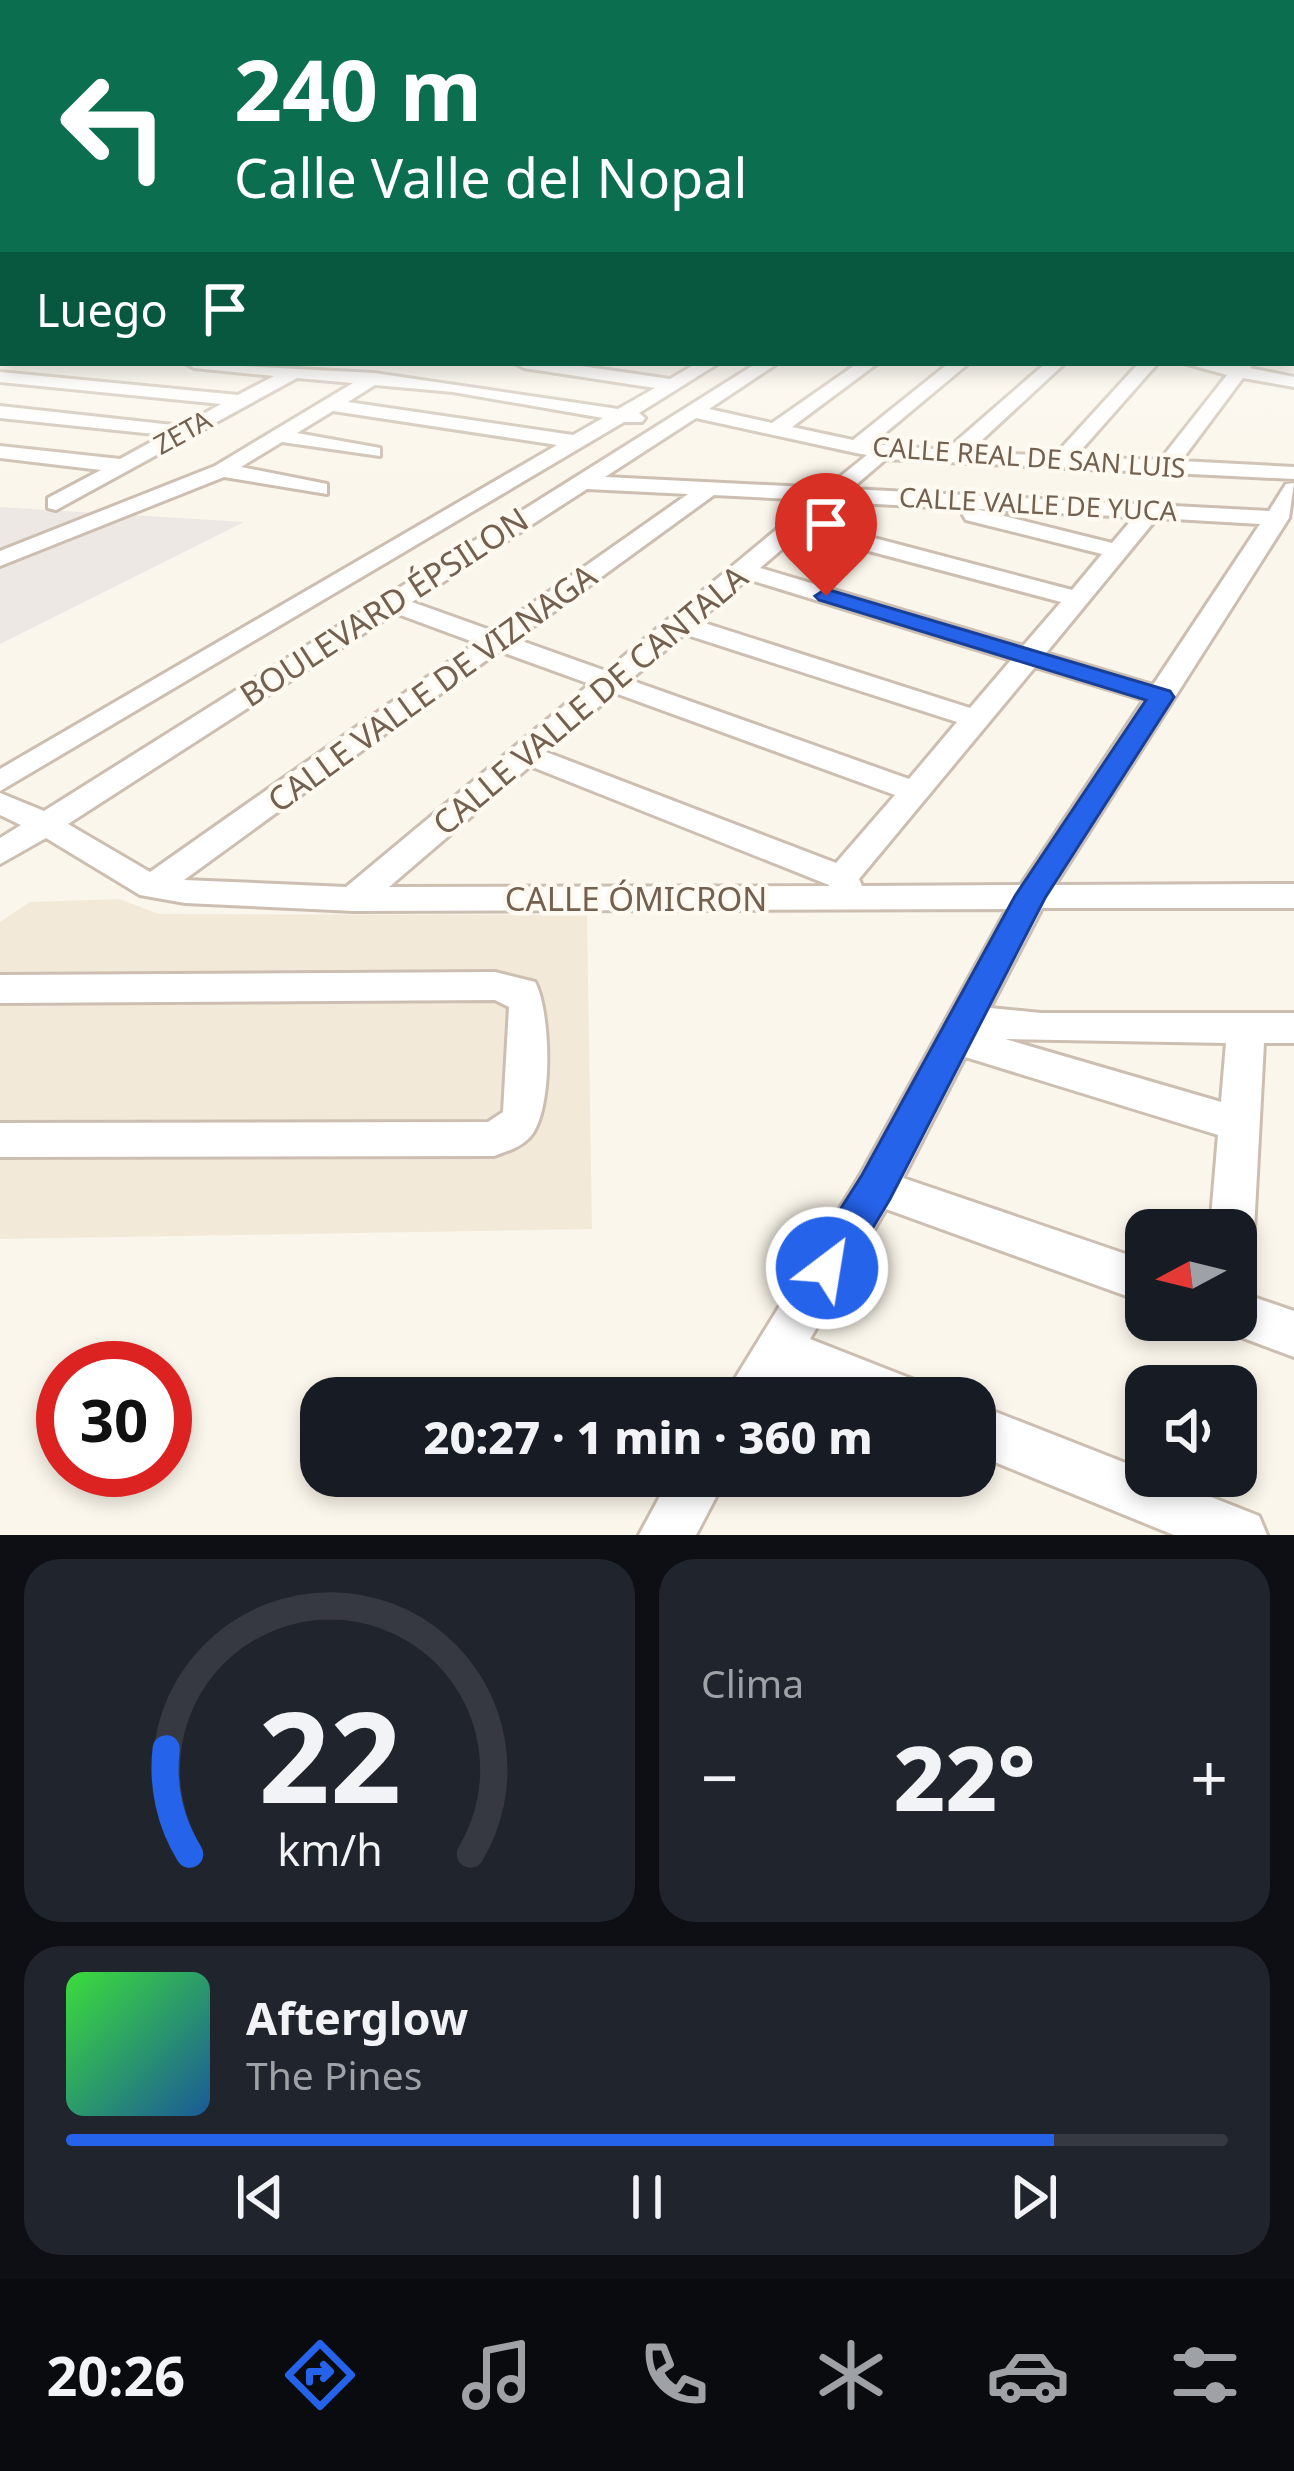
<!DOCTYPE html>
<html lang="es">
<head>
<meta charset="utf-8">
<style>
  body { margin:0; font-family:"Noto Sans",sans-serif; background:#20242c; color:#f1f3f6; height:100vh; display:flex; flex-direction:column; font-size:45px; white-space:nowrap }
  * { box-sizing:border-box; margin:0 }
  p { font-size:39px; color:#9ea1a6 }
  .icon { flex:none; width:66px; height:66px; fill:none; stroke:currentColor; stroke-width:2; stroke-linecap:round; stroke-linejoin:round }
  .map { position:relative; height:1535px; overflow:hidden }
  .side { display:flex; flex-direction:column; gap:24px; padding:24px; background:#0d0f14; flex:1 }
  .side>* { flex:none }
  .banner { position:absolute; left:0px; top:0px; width:1296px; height:366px; box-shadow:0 6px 18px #0003; background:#0b6e4f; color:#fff; overflow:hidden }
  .needle { width:78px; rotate:263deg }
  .buttons { position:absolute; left:1125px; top:1209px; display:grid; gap:24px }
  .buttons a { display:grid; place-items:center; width:132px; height:132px; border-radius:24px; background:#171b24; box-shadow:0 6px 18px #0003; font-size:60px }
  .speed { position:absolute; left:36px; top:1341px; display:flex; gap:24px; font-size:60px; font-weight:700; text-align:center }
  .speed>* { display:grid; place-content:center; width:156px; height:156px; border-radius:50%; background:#171b24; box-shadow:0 6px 18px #0003; line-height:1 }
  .speed .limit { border:18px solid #d22; background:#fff; color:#111 }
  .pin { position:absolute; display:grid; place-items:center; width:102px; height:102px; color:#fff; margin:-123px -51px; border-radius:50% 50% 50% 0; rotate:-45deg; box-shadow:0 0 12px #0007 }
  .pin .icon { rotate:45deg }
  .me { position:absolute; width:132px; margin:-66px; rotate:31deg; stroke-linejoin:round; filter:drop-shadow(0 0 9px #0008) }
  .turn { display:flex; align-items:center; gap:42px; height:252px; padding:0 36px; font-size:54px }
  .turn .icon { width:156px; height:156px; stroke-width:2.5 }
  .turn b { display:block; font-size:84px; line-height:102px }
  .then { display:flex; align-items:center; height:114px; padding:0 36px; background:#0003; gap:24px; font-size:45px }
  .big { font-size:90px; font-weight:800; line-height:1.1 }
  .side .widget { flex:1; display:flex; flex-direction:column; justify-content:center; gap:18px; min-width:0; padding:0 42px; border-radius:36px; background:#20242c }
  .side .dial { align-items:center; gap:0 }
  .dial svg { height:312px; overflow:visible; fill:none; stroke:#363941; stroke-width:7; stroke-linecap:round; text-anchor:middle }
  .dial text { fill:#f1f3f6; stroke:none }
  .song { display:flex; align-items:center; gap:36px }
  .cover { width:144px; height:144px; border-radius:18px; background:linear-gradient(135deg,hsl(120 70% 55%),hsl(210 70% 35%)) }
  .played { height:12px; border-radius:6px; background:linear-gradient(90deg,#2563eb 85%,#363941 85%) }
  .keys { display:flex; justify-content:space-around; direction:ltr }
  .heat { display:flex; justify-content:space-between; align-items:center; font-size:66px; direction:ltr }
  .side .tiles { flex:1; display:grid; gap:24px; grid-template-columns:1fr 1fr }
  .widget:last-child { grid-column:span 2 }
  .trip { position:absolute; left:300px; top:1377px; width:696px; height:120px; border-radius:36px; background:#171b24; box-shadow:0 6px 18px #0003; font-weight:800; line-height:120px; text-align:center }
  .tabs { display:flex; height:192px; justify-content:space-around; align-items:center; background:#090b0e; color:#9ea1a6 }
  .tabs .icon { width:84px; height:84px }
  .tabs .selected { color:#2563eb }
  .tabs b { font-size:54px; color:#f1f3f6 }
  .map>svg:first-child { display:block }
  .residential { fill:#f2e9d9 }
  .industrial { fill:#ede8e3 }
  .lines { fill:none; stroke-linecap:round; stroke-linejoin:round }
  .minor-casing { stroke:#ccbfb1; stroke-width:6 }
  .minor { fill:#fff; fill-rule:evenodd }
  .route { fill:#2563eb; stroke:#184099; stroke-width:3 }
  .labels { text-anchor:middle; stroke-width:9; stroke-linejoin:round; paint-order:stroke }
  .far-street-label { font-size:27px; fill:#74604f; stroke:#fefaf1 }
  .street-label { font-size:33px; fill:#74604f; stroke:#fefaf1 }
</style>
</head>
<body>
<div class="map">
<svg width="1294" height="1535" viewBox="0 0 1294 1535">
  <rect width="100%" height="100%" fill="#fbf6eb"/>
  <path class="residential" d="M119 899 159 914 587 915 592 1229 0 1239V922L30 902Z"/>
  <path class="industrial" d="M0 507 244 522 0 644Z"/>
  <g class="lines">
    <g class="minor-casing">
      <g id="minor">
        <rect x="1293" y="267" width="1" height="6"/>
        <path d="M3 287V297L0 298V288Z"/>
        <path d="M1294 295V305L1293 306V296Z"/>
        <path d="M3 319V329L0 330V320Z"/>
        <path d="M185 363 374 373 618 409 655 388 524 368 515 363H560L670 379 697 363H719L639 413 645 418 642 422H624L0 791V769L557 445 333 411 297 433 380 448V456L282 442 241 467 327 484V494L224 477 0 566V551L215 466 353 383 297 378 56 510 48 508V498L101 470 0 458V446L120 459 164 435 0 418V406L182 426 221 404 0 382V372L238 395 274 376 194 368ZM375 385 453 392 603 418 573 435 348 402Z"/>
        <path d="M757 363H778L709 409 772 423 858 363H878L792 427 853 440 949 363H969L872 444 946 450 1046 363H1065L969 452 1054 456 1139 363H1158L1075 457 1160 460 1227 375 1184 363H1254L1250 368 1294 377V387L1243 378 1181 461 1294 467V479L886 459 851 489 1269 511 1286 484 1294 483 1289 518 1055 885 1294 884V908H1042L990 1008 1041 1013H1294V1043H1264L1254 1230 1248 1244 1236 1248V1230H1210L1218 1135 965 1057 903 1178 1146 1261V1303L886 1209 810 1339 917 1381 924 1398H839L788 1377 776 1398H723L861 1174 1007 909 354 911 185 903 140 895 46 838 0 864V838L21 825 0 815V793L44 811ZM696 418 856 453 867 455 826 488 605 477ZM587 489 688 494 493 631 412 602ZM714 495 812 500 606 671 516 639ZM837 502 972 509 963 515 966 520 1102 554 1072 590 813 522ZM976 509 1134 517 1112 543ZM1157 518 1260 524 1153 685 1046 653ZM801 533 1061 602 1023 646 760 568ZM747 579 1011 660 970 708 698 621ZM395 613 476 643 150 872 68 824ZM684 634 957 722 909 779 630 680ZM499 651 590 684 346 887 184 880ZM1035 667 1144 700 1021 885 862 886 859 879ZM615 693 895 795 836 863 546 752ZM530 766 829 885V886L389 887ZM1005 1039 1226 1043 1221 1102Z"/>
        <path d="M495 972 535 982C551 1011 554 1116 528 1139 519 1148 505 1152 494 1156L0 1157V1123L488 1122 503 1112 509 1007 495 1000 0 1003V975Z"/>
        <path d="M1236 1291 1294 1311V1357L1219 1329 1216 1320H1236Z"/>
        <path d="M975 1404 1146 1471V1476H1158L1259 1516 1267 1535H1174L975 1454Z"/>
        <path d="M671 1476H727L696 1535H639Z"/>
      </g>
    </g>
    <use href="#minor" class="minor"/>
  </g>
  <linearGradient id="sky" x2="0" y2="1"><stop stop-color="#98c4e6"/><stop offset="0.55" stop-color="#fdfbf6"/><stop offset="1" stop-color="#fdfbf6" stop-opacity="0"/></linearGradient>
  <rect width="1294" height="482" fill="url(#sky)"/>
  <path class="route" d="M826 589 1170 691 1174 697 1045 898 890 1199 841 1281 827 1287 812 1281 806 1268 812 1254 862 1175 1015 896 1146 700 819 600 815 596Z"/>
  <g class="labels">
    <g class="far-street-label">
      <text transform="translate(183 433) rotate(-29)" y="9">ZETA</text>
      <text transform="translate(1029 458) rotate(4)" y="9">CALLE REAL DE SAN LUIS</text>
      <text transform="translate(1038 505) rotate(3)" y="9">CALLE VALLE DE YUCA</text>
    </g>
    <g class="street-label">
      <text transform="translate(384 607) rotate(-33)" y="12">BOULEVARD ÉPSILON</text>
      <text transform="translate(432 688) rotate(-36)" y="12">CALLE VALLE DE VIZNAGA</text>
      <text transform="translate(590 700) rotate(-40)" y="12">CALLE VALLE DE CANTALA</text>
      <text x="636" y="911">CALLE ÓMICRON</text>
    </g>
  </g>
</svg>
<div class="buttons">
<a><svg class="needle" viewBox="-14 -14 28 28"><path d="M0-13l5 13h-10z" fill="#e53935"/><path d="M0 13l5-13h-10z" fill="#9ea1a6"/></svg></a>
<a><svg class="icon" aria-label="sound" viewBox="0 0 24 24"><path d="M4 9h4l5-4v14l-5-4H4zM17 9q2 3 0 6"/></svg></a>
</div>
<div class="speed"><div class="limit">30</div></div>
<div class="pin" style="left:826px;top:596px;background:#d93025"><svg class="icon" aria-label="arrive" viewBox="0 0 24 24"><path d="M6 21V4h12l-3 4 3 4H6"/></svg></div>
<svg class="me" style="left:827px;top:1268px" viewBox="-20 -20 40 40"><circle r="17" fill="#2563eb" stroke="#fff" stroke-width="3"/><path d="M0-11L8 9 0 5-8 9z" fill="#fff"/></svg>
<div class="trip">20:27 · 1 min · 360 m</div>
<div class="banner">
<div class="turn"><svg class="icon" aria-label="left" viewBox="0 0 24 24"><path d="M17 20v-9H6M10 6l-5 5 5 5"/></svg><div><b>240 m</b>Calle Valle del Nopal</div></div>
<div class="then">Luego<svg class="icon" aria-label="arrive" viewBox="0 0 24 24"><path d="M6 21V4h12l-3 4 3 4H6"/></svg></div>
</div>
</div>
<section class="side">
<div class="tiles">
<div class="widget dial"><svg viewBox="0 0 100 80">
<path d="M14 69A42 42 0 1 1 86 69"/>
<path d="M14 69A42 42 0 0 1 8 42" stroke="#2563eb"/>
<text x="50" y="56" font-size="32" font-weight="700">22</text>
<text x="50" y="72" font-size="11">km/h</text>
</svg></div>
<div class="widget"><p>Clima</p>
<div class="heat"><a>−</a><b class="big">22°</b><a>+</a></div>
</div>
<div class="widget">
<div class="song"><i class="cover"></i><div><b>Afterglow</b><p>The Pines</p></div></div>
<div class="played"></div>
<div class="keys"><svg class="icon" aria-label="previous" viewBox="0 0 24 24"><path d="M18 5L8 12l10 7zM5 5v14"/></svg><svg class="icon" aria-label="pause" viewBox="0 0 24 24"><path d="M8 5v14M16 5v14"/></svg><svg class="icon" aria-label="next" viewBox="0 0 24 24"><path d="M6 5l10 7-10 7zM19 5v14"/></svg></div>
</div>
</div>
</section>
<nav class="tabs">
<b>20:26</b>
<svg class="icon selected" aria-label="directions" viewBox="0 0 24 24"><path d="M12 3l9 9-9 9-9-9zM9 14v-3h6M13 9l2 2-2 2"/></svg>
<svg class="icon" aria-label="music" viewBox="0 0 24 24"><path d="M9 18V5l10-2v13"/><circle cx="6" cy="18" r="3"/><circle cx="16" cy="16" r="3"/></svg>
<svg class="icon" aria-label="phone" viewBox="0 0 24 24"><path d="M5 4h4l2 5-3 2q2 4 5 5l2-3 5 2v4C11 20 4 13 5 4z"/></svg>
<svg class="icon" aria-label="climate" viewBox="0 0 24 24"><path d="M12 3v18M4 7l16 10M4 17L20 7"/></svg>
<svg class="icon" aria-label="car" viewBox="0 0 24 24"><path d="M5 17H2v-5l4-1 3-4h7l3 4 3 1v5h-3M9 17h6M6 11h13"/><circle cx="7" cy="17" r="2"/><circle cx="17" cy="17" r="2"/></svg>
<svg class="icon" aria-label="filters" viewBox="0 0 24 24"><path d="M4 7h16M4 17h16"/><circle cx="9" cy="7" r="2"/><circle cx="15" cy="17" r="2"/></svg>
</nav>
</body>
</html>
